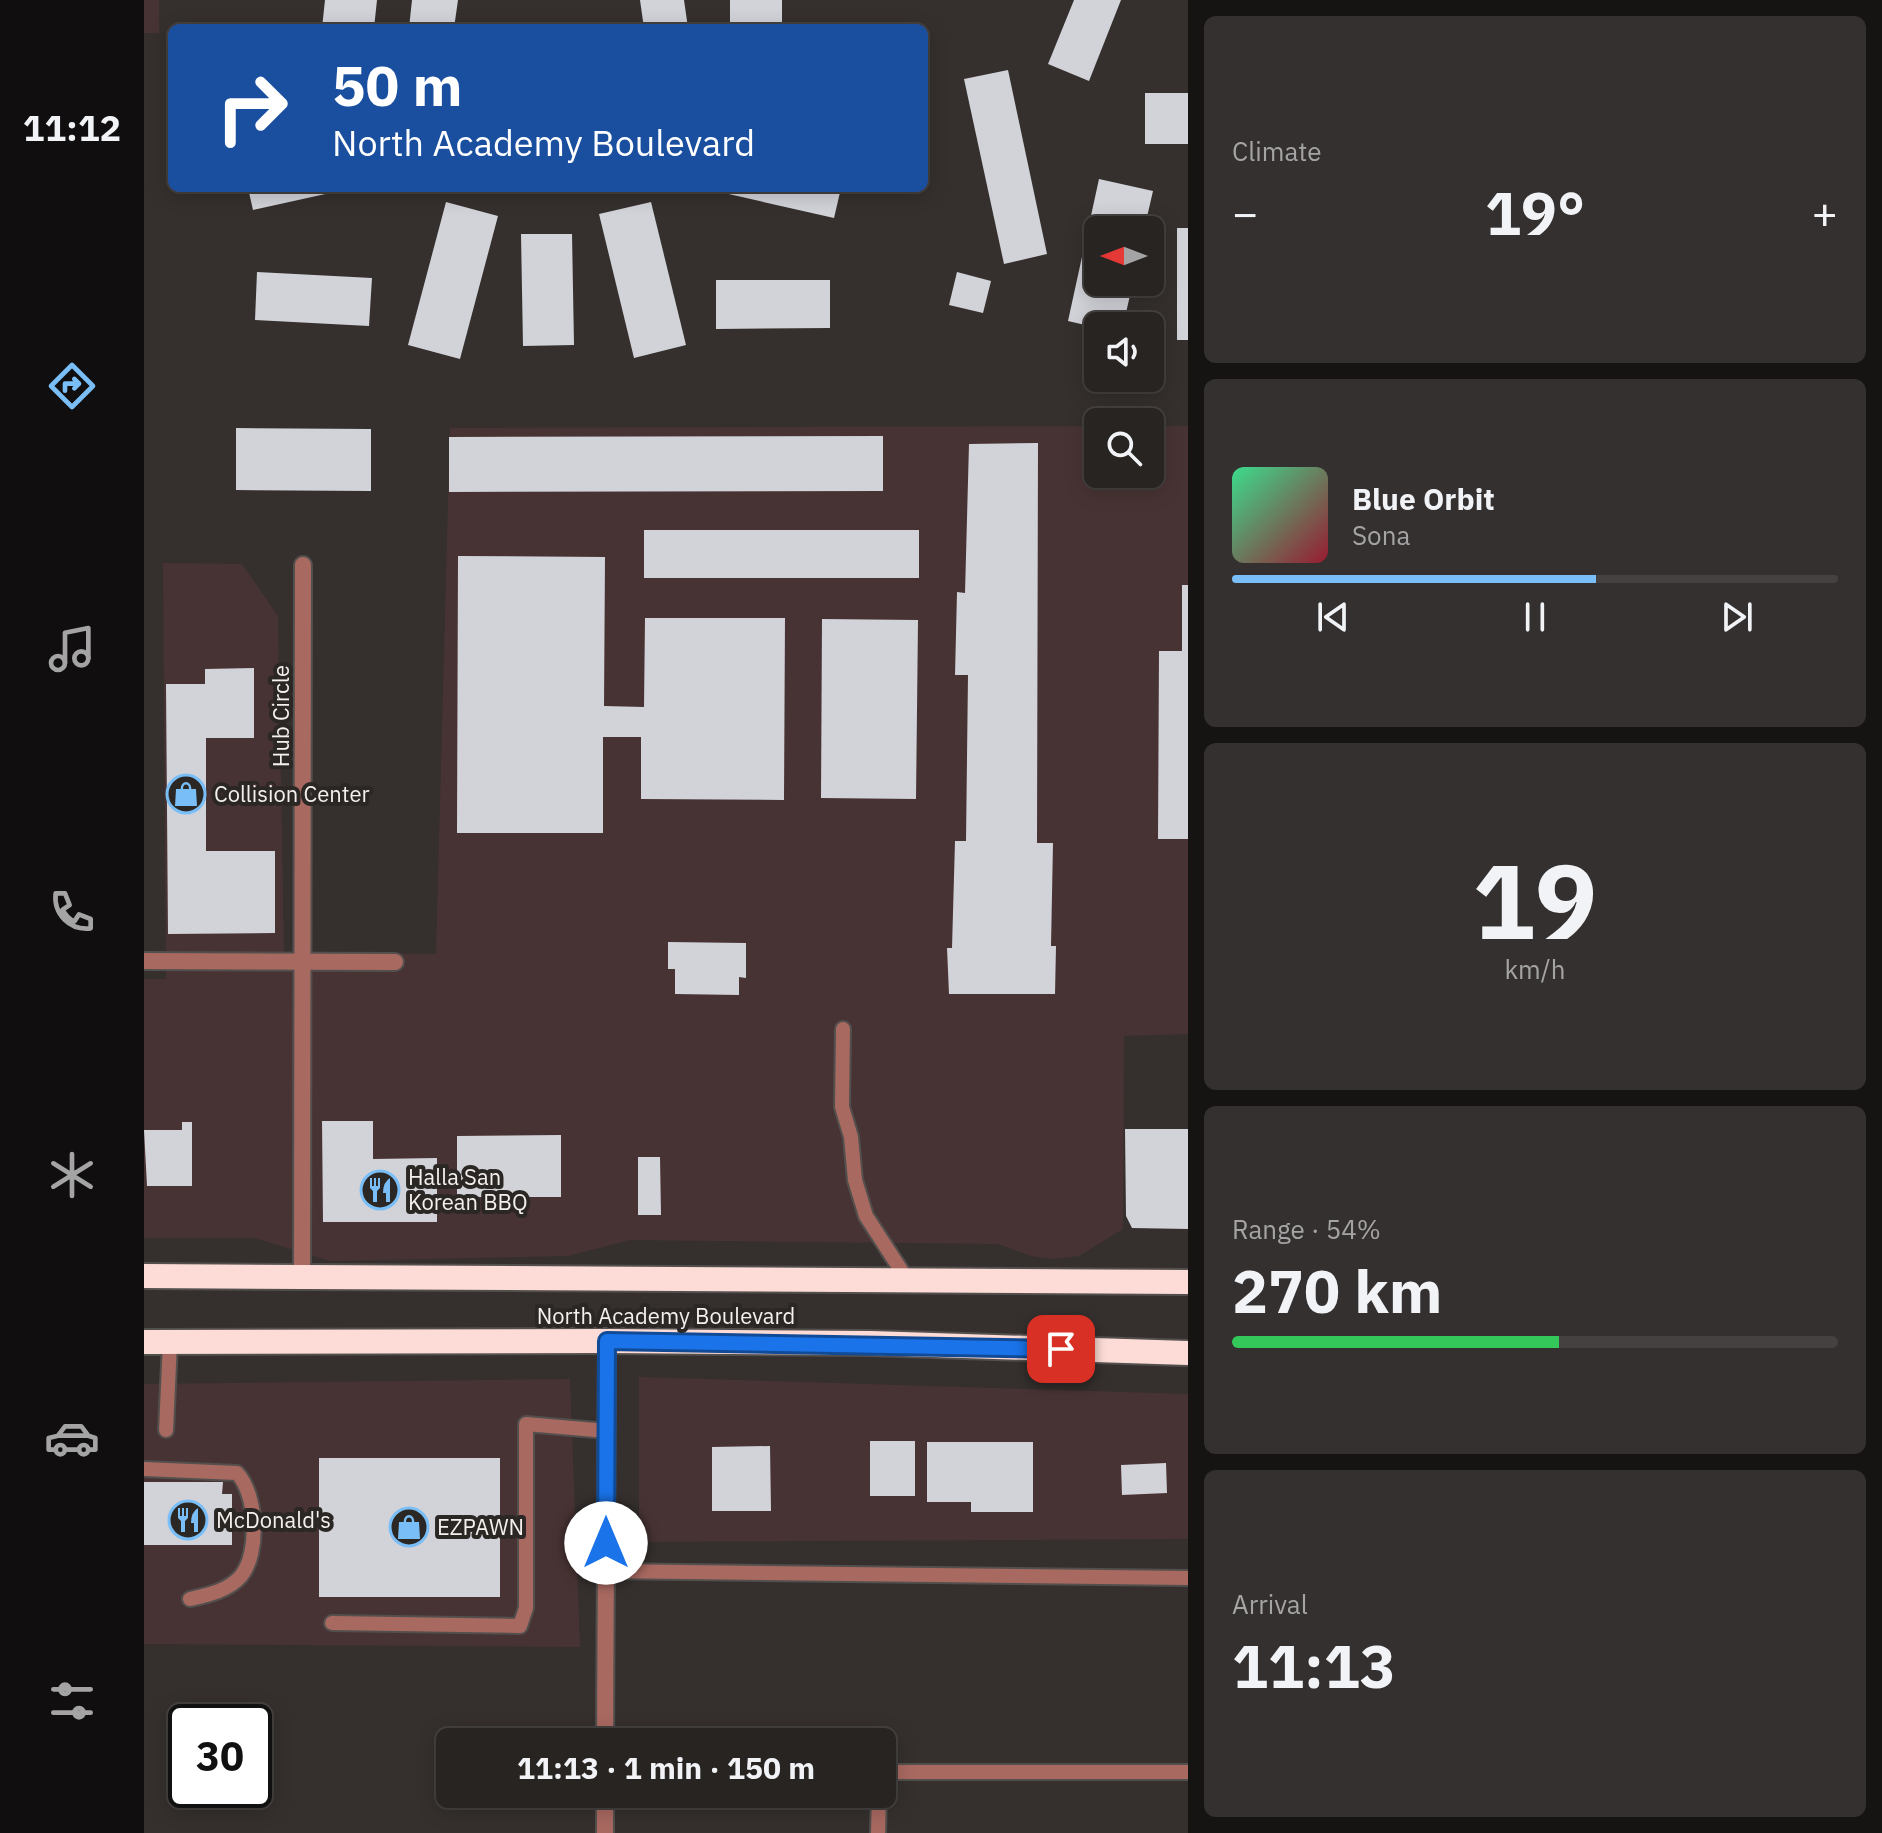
<!DOCTYPE html>
<html lang="en">
<head>
<meta charset="utf-8">
<style>
  body { margin:0; font-family:"IBM Plex Sans",sans-serif; background:#34302f; color:#f1f3f6; height:100vh; display:flex; flex-direction:column; font-size:30px; white-space:nowrap }
  * { box-sizing:border-box; margin:0 }
  p { font-size:26px; color:#a5a4a5 }
  .icon { flex:none; width:44px; height:44px; fill:none; stroke:currentColor; stroke-width:2; stroke-linecap:round; stroke-linejoin:round }
  .map { position:relative; flex:1; overflow:hidden }
  .side { display:flex; flex-direction:column; gap:16px; padding:16px; background:#161413; width:694px }
  .side>* { flex:none }
  .top-card { position:absolute; left:24px; top:24px; width:760px; height:168px; border-radius:12px; box-shadow:0 4px 20px #0003,0 0 0 2px #444140; background:#1a4fa0; color:#fff; overflow:hidden }
  .needle { width:52px; rotate:270deg }
  .tools { position:absolute; left:940px; top:216px; display:grid; gap:16px }
  .tools a { display:grid; place-items:center; width:80px; height:80px; border-radius:12px; background:#282422; box-shadow:0 4px 20px #0003,0 0 0 2px #444140; font-size:40px }
  .speed { position:absolute; left:24px; top:1704px; display:flex; gap:16px; font-size:40px; font-weight:700; text-align:center }
  .speed>* { display:grid; place-content:center; width:104px; height:104px; border-radius:50%; background:#282422; box-shadow:0 4px 20px #0003,0 0 0 2px #444140; line-height:1 }
  .speed .limit { border:4px solid #111; border-radius:12px; background:#fff; color:#111 }
  .pin { position:absolute; display:grid; place-items:center; width:68px; height:68px; color:#fff; margin:-34px; border-radius:16px; box-shadow:0 4px 12px #0006 }
  .me { position:absolute; width:88px; margin:-44px; rotate:0deg; stroke-linejoin:round; filter:drop-shadow(0 0 6px #0008) }
  .turn { display:flex; align-items:center; gap:28px; height:168px; padding:0 32px; font-size:36px }
  .turn .icon { width:104px; height:104px; stroke-width:2.5 }
  .turn b { display:block; font-size:56px; line-height:68px }
  .big { font-size:60px; font-weight:700; line-height:1.1 }
  .side .card { flex:1; display:flex; flex-direction:column; justify-content:center; gap:12px; min-width:0; padding:0 28px; border-radius:12px; background:#34302f }
  .side .dial { align-items:center; gap:0 }
  .dial b { font-size:104px; line-height:1 }
  .song { display:flex; align-items:center; gap:24px }
  .cover { width:96px; height:96px; border-radius:12px; background:linear-gradient(135deg,hsl(150 70% 55%),hsl(350 70% 35%)) }
  .played { height:8px; border-radius:4px; background:linear-gradient(90deg,#7abef8 60%,#444140 60%) }
  .keys { display:flex; justify-content:space-around; direction:ltr }
  .heat { display:flex; justify-content:space-between; align-items:center; font-size:44px; direction:ltr }
  .charge { height:12px; border-radius:6px; background:linear-gradient(90deg,#34c759 54%,#444140 0) }
  .trip { position:absolute; left:292px; top:1728px; width:460px; height:80px; border-radius:12px; background:#282422; box-shadow:0 4px 20px #0003,0 0 0 2px #444140; font-weight:700; line-height:80px; text-align:center }
  main { display:flex; flex:1; min-height:0 }
  .tab-bar { display:flex; flex-direction:column; width:144px; justify-content:space-around; align-items:center; background:#100e0e; color:#a5a4a5 }
  .tab-bar .icon { width:56px; height:56px }
  .tab-bar .active { color:#7abef8 }
  .tab-bar b { font-size:36px; color:#f1f3f6 }
  .map>svg:first-child { display:block }
  .commercial { fill:#483334 }
  .building { fill:#d2d3d9 }
  .lines { fill:none; stroke-linecap:round; stroke-linejoin:round }
  .lane-casing { stroke:#534f4d; stroke-width:18 }
  .street-casing { stroke:#534f4d; stroke-width:20 }
  .highway-casing { stroke:#534f4d; stroke-width:28 }
  .lane { stroke:#a86961; stroke-width:14 }
  .street { stroke:#a86961; stroke-width:16 }
  .highway { stroke:#fddcd7; stroke-width:24 }
  .route-casing { stroke:#114b97; stroke-width:20 }
  .route { stroke:#1a73e8; stroke-width:14 }
  .labels { text-anchor:middle; stroke-width:8; stroke-linejoin:round; paint-order:stroke }
  .street-label { font-size:22px; fill:#f3f0ee; stroke:#2b2724 }
  .poi-label { font-size:22px; fill:#f3f0ee; stroke:#2b2724; text-anchor:start }
</style>
</head>
<body>
<main>
<nav class="tab-bar">
<b>11:12</b>
<svg class="icon active" aria-label="directions" viewBox="0 0 24 24"><path d="M12 3l9 9-9 9-9-9zM9 14v-3h6M13 9l2 2-2 2"/></svg>
<svg class="icon" aria-label="music" viewBox="0 0 24 24"><path d="M9 18V5l10-2v13"/><circle cx="6" cy="18" r="3"/><circle cx="16" cy="16" r="3"/></svg>
<svg class="icon" aria-label="phone" viewBox="0 0 24 24"><path d="M5 4h4l2 5-3 2q2 4 5 5l2-3 5 2v4C11 20 4 13 5 4z"/></svg>
<svg class="icon" aria-label="climate" viewBox="0 0 24 24"><path d="M12 3v18M4 7l16 10M4 17L20 7"/></svg>
<svg class="icon" aria-label="car" viewBox="0 0 24 24"><path d="M5 17H2v-5l4-1 3-4h7l3 4 3 1v5h-3M9 17h6M6 11h13"/><circle cx="7" cy="17" r="2"/><circle cx="17" cy="17" r="2"/></svg>
<svg class="icon" aria-label="filters" viewBox="0 0 24 24"><path d="M4 7h16M4 17h16"/><circle cx="9" cy="7" r="2"/><circle cx="15" cy="17" r="2"/></svg>
</nav>
<div class="map">
<svg width="1044" height="1833" viewBox="0 0 1044 1833">
  <rect width="100%" height="100%" fill="#35302e"/>
  <g class="commercial">
    <rect x="0" y="0" width="15" height="33"/>
    <path d="M954 426V474H1006V426H1044V1034L980 1036 979 1229 935 1256 911 1259 887 1256 854 1244 486 1240 424 1256 186 1261 111 1238H0V979H22L19 563 98 564 134 616 140 952 292 954 306 428Z"/>
    <path d="M495 1377 1044 1394V1539L495 1542Z"/>
    <path d="M426 1379 436 1647 0 1644V1384Z"/>
  </g>
  <g class="building">
    <path d="M181 0H233L230 28H178Z"/>
    <path d="M268 0H314L310 28H265Z"/>
    <path d="M496 0H540L544 28H500Z"/>
    <rect x="586" y="0" width="52" height="28"/>
    <path d="M930 0H977L945 81 904 64Z"/>
    <path d="M864 70 903 254 860 264 820 79Z"/>
    <rect x="1001" y="93" width="43" height="51"/>
    <path d="M955 179 1009 191 1000 230H954V282H989L979 326 954 328 924 321Z"/>
    <path d="M104 188H204V189L109 210Z"/>
    <path d="M558 188H697L690 218Z"/>
    <path d="M302 202 354 216 316 359 264 345Z"/>
    <path d="M507 202 542 345 490 358 455 214Z"/>
    <rect x="1033" y="228" width="11" height="112"/>
    <path d="M377 234H428L430 345 379 346Z"/>
    <path d="M113 272 228 278 225 326 111 320Z"/>
    <path d="M813 272 847 281 839 313 805 305Z"/>
    <path d="M572 280H686V328L572 329Z"/>
    <path d="M92 428 227 429V491L92 490Z"/>
    <path d="M739 436V491L305 492V437Z"/>
    <path d="M894 443 893 843H909L907 946H912L911 994H805L803 948H808L811 841H822L824 675H811L813 592 821 593 825 444Z"/>
    <rect x="500" y="530" width="275" height="48"/>
    <path d="M314 556 461 557 460 706 500 707 501 618H641L640 800 497 799V737H459V833H313Z"/>
    <path d="M1038 585H1044V839H1014L1015 651H1038Z"/>
    <path d="M678 619 774 620 772 799 677 798Z"/>
    <path d="M110 668V738H62V851H131V933L24 934 22 684H61V669Z"/>
    <path d="M524 942 602 943V978L595 977V995L531 994V969H524Z"/>
    <path d="M178 1121H229V1159L293 1158V1222H179Z"/>
    <path d="M38 1122H48V1186H3L0 1130H38Z"/>
    <path d="M981 1129H1044V1229L988 1228 982 1216Z"/>
    <path d="M417 1135V1197H313V1136Z"/>
    <path d="M494 1157H516L517 1215H494Z"/>
    <rect x="726" y="1441" width="45" height="55"/>
    <path d="M783 1442H889V1512H827V1502H783Z"/>
    <path d="M626 1446 627 1511H568V1447Z"/>
    <rect x="175" y="1458" width="181" height="139"/>
    <path d="M1022 1463 1023 1493 978 1495 977 1465Z"/>
    <path d="M0 1482H79L78 1494H88V1545H0Z"/>
  </g>
  <g class="lines">
    <g class="lane-casing">
      <g id="lane">
        <path d="M699 1029 698 1107 707 1137 711 1180 722 1216 764 1281"/>
        <path d="M22 1430 26 1342"/>
        <path d="M0 1469 93 1473C113 1494 116 1553 97 1576 84 1591 64 1595 46 1599"/>
        <path d="M462 1571 1044 1578"/>
        <path d="M188 1623 376 1626 382 1608V1424L463 1431"/>
        <path d="M738 1772H1044"/>
        <path d="M734 1833 735 1794"/>
      </g>
    </g>
    <g class="street-casing">
      <g id="street">
        <path d="M0 961 251 962"/>
        <path d="M158 1277 159 565"/>
        <path d="M461 1742 463 1341"/>
        <path d="M461 1833V1794"/>
      </g>
    </g>
    <g class="highway-casing">
      <g id="highway">
        <path d="M0 1276 1044 1282"/>
        <path d="M0 1342 463 1341 727 1343 1044 1353"/>
      </g>
    </g>
    <use href="#lane" class="lane"/>
    <use href="#street" class="street"/>
    <use href="#highway" class="highway"/>
  </g>
  <g class="lines">
    <g class="route-casing">
      <path id="route" d="M462 1543 463 1341 917 1349"/>
    </g>
    <use href="#route" class="route"/>
  </g>
  <defs>
    <g id="shop-ring" transform="scale(2)"><circle r="9.5" fill="#2b2724" stroke="#7abef8" stroke-width="1.5"/><path d="M-5-2.5h2.3a2.7 3.5 0 0 1 5.4 0H5L5.5 6h-11ZM-1.5-2.5h3a1.5 2.3 0 0 0-3 0Z" fill="#7abef8"/></g>
    <g id="restaurant-ring" transform="scale(2)"><circle r="9.5" fill="#2b2724" stroke="#7abef8" stroke-width="1.5"/><path d="M-5-6h1v4h1v-4h1v4h1v-4h1v5L-1.5 .5V6h-2V.5L-5-1ZM5-6V6H3V1.5H1.5Q1.5-4 5-6Z" fill="#7abef8"/></g>
  </defs>
  <g fill-rule="evenodd">
    <use href="#shop-ring" x="42" y="794"/>
    <use href="#restaurant-ring" x="236" y="1190"/>
    <use href="#restaurant-ring" x="44" y="1520"/>
    <use href="#shop-ring" x="265" y="1527"/>
  </g>
  <g class="labels">
    <g class="street-label">
      <text transform="translate(137 716) rotate(-90)" y="8">Hub Circle</text>
      <text x="522" y="1324">North Academy Boulevard</text>
    </g>
    <g class="poi-label">
      <text x="70" y="802">Collision Center</text>
      <text x="264" y="1185">Halla San<tspan x="264" dy="25">Korean BBQ</tspan></text>
      <text x="72" y="1528">McDonald's</text>
      <text x="293" y="1535">EZPAWN</text>
    </g>
  </g>
</svg>
<div class="tools">
<a><svg class="needle" viewBox="-14 -14 28 28"><path d="M0-13l5 13h-10z" fill="#e53935"/><path d="M0 13l5-13h-10z" fill="#a5a4a5"/></svg></a>
<a><svg class="icon" aria-label="sound" viewBox="0 0 24 24"><path d="M4 9h4l5-4v14l-5-4H4zM17 9q2 3 0 6"/></svg></a>
<a><svg class="icon" aria-label="search" viewBox="0 0 24 24"><circle cx="10" cy="10" r="6"/><path d="M15 15l6 6"/></svg></a>
</div>
<div class="speed"><div class="limit">30</div></div>
<div class="pin" style="left:917px;top:1349px;background:#d93025"><svg class="icon" aria-label="arrive" viewBox="0 0 24 24"><path d="M6 21V4h12l-3 4 3 4H6"/></svg></div>
<svg class="me" style="left:462px;top:1543px" viewBox="-20 -20 40 40"><circle r="19" fill="#fff"/><path d="M0-13L10 11 0 6-10 11z" fill="#1a73e8"/></svg>
<div class="trip">11:13 · 1 min · 150 m</div>
<div class="top-card">
<div class="turn"><svg class="icon" aria-label="right" viewBox="0 0 24 24"><path d="M7 20v-9h11M14 6l5 5-5 5"/></svg><div><b>50 m</b>North Academy Boulevard</div></div>
</div>
</div>
<section class="side">
<div class="card"><p>Climate</p>
<div class="heat"><a>−</a><b class="big">19°</b><a>+</a></div>
</div>
<div class="card">
<div class="song"><i class="cover"></i><div><b>Blue Orbit</b><p>Sona</p></div></div>
<div class="played"></div>
<div class="keys"><svg class="icon" aria-label="previous" viewBox="0 0 24 24"><path d="M18 5L8 12l10 7zM5 5v14"/></svg><svg class="icon" aria-label="pause" viewBox="0 0 24 24"><path d="M8 5v14M16 5v14"/></svg><svg class="icon" aria-label="next" viewBox="0 0 24 24"><path d="M6 5l10 7-10 7zM19 5v14"/></svg></div>
</div>
<div class="card dial"><b>19</b><p>km/h</p></div>
<div class="card"><p>Range · 54%</p><b class="big">270 km</b><div class="charge"></div></div>
<div class="card"><p>Arrival</p><b class="big">11:13</b></div>
</section>
</main>
</body>
</html>
